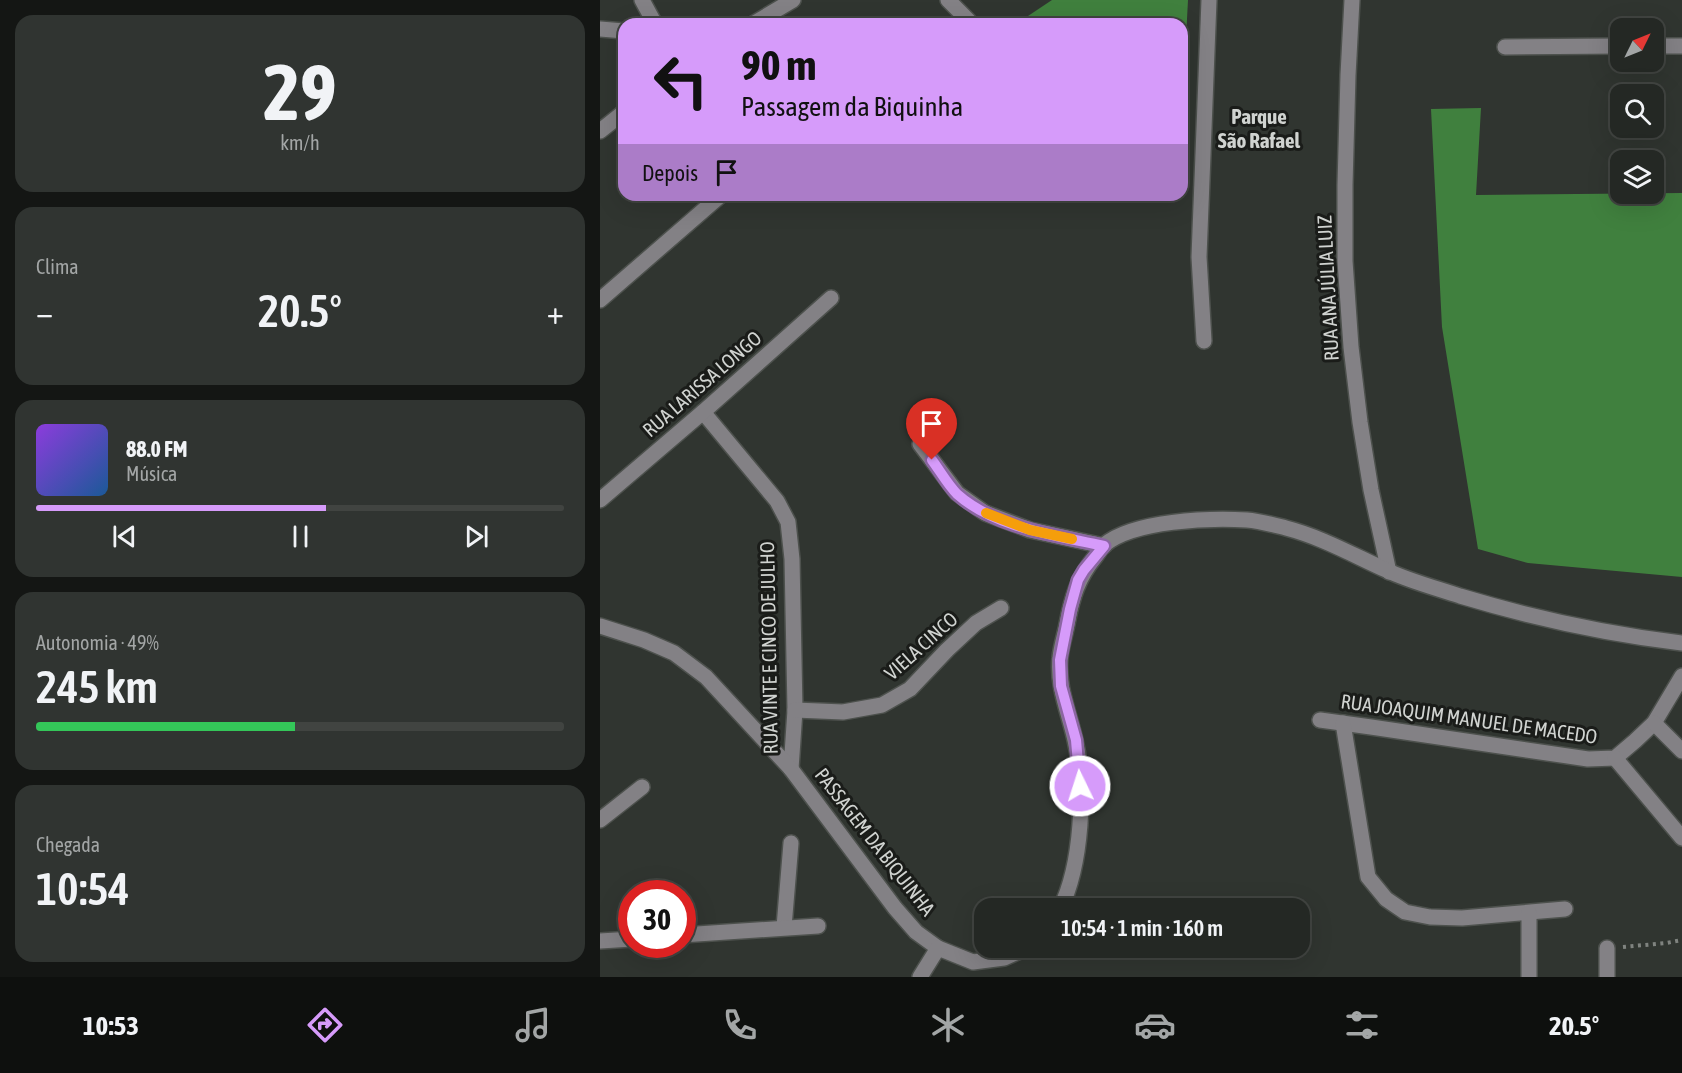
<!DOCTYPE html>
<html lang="pt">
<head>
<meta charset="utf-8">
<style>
  body { margin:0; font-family:"Asap Condensed",sans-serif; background:#303431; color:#f1f3f6; height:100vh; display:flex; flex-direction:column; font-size:22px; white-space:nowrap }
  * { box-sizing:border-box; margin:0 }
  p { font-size:20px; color:#a3a6a6 }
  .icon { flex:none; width:33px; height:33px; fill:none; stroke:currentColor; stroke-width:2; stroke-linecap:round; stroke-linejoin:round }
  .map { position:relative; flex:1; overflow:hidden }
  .drawer { display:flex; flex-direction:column; gap:15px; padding:15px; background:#141614; width:600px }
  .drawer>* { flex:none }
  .guide { position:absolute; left:18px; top:18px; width:570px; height:183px; border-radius:18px; box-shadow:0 6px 24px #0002,0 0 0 2px #414441; background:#d69bfa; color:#111; overflow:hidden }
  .needle { width:39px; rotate:47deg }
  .fabs { position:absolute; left:1010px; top:18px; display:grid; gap:12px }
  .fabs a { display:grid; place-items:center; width:54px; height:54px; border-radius:12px; background:#242824; box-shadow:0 6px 24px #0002,0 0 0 2px #414441; font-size:30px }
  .speed { position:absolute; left:18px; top:880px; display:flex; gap:12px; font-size:30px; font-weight:700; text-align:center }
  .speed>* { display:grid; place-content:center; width:78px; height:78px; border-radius:50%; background:#242824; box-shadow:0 6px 24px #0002,0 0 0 2px #414441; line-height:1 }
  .speed .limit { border:9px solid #d22; background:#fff; color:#111 }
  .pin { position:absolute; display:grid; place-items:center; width:51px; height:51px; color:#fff; margin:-62px -26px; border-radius:50% 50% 50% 0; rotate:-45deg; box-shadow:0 0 6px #0007 }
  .pin .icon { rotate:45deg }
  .me { position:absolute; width:66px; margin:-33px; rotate:356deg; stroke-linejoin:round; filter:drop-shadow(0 0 4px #0008) }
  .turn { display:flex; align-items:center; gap:21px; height:126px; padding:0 24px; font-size:27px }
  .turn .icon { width:78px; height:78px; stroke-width:2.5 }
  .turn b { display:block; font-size:42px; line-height:51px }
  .then { display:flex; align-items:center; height:57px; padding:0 24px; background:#0003; gap:12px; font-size:22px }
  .big { font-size:45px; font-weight:600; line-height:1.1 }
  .drawer .card { flex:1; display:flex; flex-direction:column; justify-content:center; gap:9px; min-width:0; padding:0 21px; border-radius:18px; background:#303431 }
  .drawer .dial { align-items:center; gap:0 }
  .dial b { font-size:78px; line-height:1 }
  .song { display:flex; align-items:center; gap:18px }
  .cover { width:72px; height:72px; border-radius:9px; background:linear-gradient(135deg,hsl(270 70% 55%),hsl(210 70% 35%)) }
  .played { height:6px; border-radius:3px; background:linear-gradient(90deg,#d69bfa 55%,#414441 55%) }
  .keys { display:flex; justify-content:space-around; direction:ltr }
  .heat { display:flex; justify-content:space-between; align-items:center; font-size:33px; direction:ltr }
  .charge { height:9px; border-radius:4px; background:linear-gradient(90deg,#34c759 49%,#414441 0) }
  .trip { position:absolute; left:374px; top:898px; width:336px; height:60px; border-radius:18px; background:#242824; box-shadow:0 6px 24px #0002,0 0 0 2px #414441; font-weight:600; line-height:60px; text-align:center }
  .tab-bar { display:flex; height:96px; justify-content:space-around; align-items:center; background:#0e100e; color:#a3a6a6 }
  .tab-bar .icon { width:42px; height:42px }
  .tab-bar .current { color:#d69bfa }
  .tab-bar b { font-size:27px; color:#f1f3f6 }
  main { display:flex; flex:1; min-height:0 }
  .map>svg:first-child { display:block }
  .forest { fill:#40803e }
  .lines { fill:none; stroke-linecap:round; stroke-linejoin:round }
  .minor-casing { stroke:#4d514d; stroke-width:18 }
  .path { stroke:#7f837f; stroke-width:4; stroke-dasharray:3 4.5; stroke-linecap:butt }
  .minor { stroke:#838185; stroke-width:15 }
  .route-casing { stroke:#8b65a2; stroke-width:15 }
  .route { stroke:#d69bfa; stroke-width:10 }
  .slow { stroke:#f59e0b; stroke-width:10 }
  .labels { text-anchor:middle; stroke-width:6; stroke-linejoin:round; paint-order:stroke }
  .street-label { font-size:20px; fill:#d0d3d0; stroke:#1a1c19 }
  .neighbourhood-label { font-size:21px; font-weight:bold; fill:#d0d3d0; stroke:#1a1c19 }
</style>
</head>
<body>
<main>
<section class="drawer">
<div class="card dial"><b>29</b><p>km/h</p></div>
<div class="card"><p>Clima</p>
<div class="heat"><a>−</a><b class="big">20.5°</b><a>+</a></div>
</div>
<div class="card">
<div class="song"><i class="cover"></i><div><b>88.0 FM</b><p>Música</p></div></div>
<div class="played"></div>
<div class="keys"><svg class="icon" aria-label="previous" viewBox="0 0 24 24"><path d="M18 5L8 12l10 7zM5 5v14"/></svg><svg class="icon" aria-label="pause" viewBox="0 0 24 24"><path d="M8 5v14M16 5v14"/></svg><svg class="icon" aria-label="next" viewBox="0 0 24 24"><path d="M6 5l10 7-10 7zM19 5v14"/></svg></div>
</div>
<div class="card"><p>Autonomia · 49%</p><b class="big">245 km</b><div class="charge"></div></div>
<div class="card"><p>Chegada</p><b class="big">10:54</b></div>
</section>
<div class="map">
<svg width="1082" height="977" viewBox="0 0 1082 977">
  <rect width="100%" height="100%" fill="#303530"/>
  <g class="forest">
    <path d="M452 0H588L586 38H582V24H523L515 22V24H416Z"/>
    <path d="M881 108 876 195 1082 193V577L928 563 878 549 842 327 831 109Z"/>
  </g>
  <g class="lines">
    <g class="minor-casing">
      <g id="minor">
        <path d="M42 0 55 24"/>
        <path d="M348 0 368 20 370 24"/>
        <path d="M752 0 748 75 745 185V261L751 347 760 422 771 490 789 572"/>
        <path d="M153 24 193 0"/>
        <path d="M0 29 24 31"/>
        <path d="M1053 46H1082"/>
        <path d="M905 47 1020 46"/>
        <path d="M0 131 24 112"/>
        <path d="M0 300 121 195"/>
        <path d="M604 341 599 257 609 0"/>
        <path d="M103 412 177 501 188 522 192 559 195 710 191 769"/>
        <path d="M320 444 357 493 385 513 430 530 504 546"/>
        <path d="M0 500 103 412 231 298"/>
        <path d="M0 626 44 640 74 653 106 677 191 769 295 908 316 932 338 948 373 962 404 958 427 948"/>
        <path d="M195 710 243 712 282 705 310 689 347 650 376 623 401 608"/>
        <path d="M720 720 771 727 988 759 1015 758 1035 741 1054 723 1082 676"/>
        <path d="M743 723 768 877 786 899 805 912 830 917 862 918 965 909"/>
        <path d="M1054 723 1082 751"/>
        <path d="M1015 758 1082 838"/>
        <path d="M0 820 42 787"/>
        <path d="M460 909C482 865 486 787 475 740 469 713 457 686 460 658 461 646 465 635 467 624 472 597 478 578 495 557 498 553 501 548 504 545 534 520 609 518 647 520 660 521 674 525 686 528 721 537 753 555 786 570 809 581 836 588 860 596 933 618 1007 634 1082 643"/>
        <path d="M184 927 191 843"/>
        <path d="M82 935 218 926"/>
        <path d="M0 941 32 939"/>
        <path d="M320 977 338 948"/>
        <path d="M929 977V913"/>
        <path d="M1007 977V948"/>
      </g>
    </g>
    <path class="path" d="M1023 947 1066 943 1082 940"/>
    <use href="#minor" class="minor"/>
  </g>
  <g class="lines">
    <g class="route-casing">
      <path id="route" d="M332 460C340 471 348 485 357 494 395 528 455 535 504 546L484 570 478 580 470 609 460 660 461 686 476 740 480 786"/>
    </g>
    <use href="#route" class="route"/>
    <path class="slow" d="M386 513 430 530 472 539"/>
  </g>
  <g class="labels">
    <g class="street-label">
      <text transform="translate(728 288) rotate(-93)" y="7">RUA ANA JÚLIA LUIZ</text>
      <text transform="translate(102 384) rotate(-41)" y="7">RUA LARISSA LONGO</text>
      <text transform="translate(321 646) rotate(-42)" y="7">VIELA CINCO</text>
      <text transform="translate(169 648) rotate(-91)" y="7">RUA VINTE E CINCO DE JULHO</text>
      <text transform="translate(869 719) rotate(8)" y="7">RUA JOAQUIM MANUEL DE MACEDO</text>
      <text transform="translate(275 842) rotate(52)" y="7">PASSAGEM DA BIQUINHA</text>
    </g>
    <g class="neighbourhood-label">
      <text x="659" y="124">Parque<tspan x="659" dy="24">São Rafael</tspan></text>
    </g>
  </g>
</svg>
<div class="fabs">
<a><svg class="needle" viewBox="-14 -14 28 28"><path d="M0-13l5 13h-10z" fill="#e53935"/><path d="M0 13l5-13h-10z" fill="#a3a6a6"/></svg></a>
<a><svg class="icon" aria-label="search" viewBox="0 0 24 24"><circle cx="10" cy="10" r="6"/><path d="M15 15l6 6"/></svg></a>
<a><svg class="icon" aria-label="layers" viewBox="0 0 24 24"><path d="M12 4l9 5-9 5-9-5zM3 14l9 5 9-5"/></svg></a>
</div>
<div class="speed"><div class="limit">30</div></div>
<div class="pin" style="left:332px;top:460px;background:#d93025"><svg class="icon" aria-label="arrive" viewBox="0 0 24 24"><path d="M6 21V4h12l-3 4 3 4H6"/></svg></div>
<svg class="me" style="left:480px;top:786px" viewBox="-20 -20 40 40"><circle r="17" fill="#d69bfa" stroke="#fff" stroke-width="3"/><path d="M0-11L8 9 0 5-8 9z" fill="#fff"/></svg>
<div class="trip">10:54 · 1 min · 160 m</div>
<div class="guide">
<div class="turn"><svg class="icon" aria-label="left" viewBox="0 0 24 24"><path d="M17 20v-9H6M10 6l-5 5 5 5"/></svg><div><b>90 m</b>Passagem da Biquinha</div></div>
<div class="then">Depois<svg class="icon" aria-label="arrive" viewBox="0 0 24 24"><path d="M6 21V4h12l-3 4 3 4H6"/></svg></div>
</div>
</div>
</main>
<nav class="tab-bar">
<b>10:53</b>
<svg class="icon current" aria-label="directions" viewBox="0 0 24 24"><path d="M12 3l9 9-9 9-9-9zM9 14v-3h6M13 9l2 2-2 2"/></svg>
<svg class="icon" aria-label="music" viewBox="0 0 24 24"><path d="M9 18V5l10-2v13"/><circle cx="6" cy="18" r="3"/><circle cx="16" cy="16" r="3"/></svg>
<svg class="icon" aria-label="phone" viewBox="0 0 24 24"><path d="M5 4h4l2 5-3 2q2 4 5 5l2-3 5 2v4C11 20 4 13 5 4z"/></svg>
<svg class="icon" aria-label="climate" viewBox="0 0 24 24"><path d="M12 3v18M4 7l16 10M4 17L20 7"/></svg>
<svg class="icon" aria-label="car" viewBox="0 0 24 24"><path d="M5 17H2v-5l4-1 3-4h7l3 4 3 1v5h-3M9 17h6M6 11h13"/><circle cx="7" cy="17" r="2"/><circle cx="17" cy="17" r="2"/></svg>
<svg class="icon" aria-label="filters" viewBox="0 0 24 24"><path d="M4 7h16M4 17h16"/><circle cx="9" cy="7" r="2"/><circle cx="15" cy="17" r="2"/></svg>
<b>20.5°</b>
</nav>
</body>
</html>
